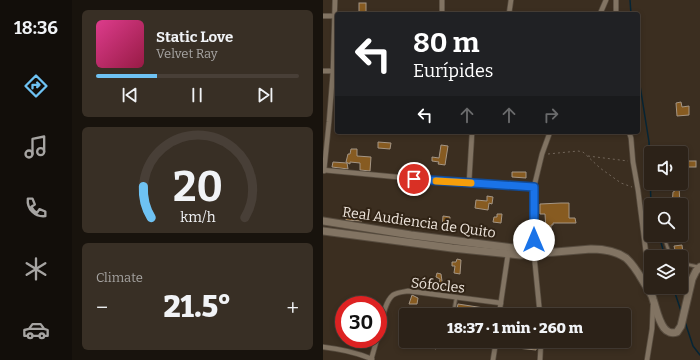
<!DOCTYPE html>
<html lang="en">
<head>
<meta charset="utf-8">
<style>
  body { margin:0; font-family:Bitter,serif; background:#382f25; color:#f1f3f6; height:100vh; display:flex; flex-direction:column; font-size:15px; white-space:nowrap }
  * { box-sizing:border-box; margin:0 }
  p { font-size:13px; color:#a6a4a2 }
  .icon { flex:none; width:22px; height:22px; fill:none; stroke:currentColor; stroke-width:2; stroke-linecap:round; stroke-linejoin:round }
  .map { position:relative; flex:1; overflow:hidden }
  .side { display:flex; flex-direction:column; gap:10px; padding:10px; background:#18130d; width:251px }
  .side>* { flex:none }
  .guide { position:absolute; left:12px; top:12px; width:305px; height:122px; border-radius:4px; box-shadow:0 2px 6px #0003,0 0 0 1px #483f37; background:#202124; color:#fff; overflow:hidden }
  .controls { position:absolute; left:321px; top:146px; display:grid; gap:8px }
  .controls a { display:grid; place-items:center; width:44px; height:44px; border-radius:4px; background:#2c2218; box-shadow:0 2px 6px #0003,0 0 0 1px #483f37; font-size:20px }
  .speed { position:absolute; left:12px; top:296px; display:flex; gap:8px; font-size:20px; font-weight:700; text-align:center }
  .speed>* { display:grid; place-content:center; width:52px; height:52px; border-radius:50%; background:#2c2218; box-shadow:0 2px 6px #0003,0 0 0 1px #483f37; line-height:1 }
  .speed .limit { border:6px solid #d22; background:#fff; color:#111 }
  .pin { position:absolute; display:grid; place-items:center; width:34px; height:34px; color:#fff; margin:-17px; border:2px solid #fff; border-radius:50%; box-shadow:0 1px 4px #0007 }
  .me { position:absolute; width:44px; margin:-22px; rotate:0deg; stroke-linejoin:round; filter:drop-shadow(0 0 3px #0008) }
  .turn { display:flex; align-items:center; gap:14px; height:84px; padding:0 12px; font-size:18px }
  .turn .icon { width:52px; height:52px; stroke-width:2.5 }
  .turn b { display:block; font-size:28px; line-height:34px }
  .lanes { display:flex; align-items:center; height:38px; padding:0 12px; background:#0003; justify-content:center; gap:20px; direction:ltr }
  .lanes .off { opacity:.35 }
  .big { font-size:30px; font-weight:800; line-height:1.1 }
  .side .tile { flex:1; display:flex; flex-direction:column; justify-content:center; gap:6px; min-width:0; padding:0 14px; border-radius:6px; background:#382f25 }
  .side .dial { align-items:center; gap:0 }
  .dial svg { height:104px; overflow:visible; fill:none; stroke:#483f37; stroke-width:7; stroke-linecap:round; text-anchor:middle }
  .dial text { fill:#f1f3f6; stroke:none }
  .song { display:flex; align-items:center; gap:12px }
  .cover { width:48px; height:48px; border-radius:6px; background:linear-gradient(135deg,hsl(330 70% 55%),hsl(340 70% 35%)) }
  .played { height:4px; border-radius:2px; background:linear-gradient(90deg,#6ec2f3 30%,#483f37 30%) }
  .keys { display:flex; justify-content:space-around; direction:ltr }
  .heat { display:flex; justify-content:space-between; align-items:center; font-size:22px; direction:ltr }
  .trip { position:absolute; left:76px; top:308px; width:232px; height:40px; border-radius:4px; background:#2c2218; box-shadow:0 2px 6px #0003,0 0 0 1px #483f37; font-weight:800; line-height:40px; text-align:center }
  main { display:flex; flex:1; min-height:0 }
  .menu { display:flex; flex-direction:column; width:72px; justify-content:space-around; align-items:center; background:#120e0a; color:#a6a4a2 }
  .menu .icon { width:28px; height:28px }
  .menu .on { color:#6ec2f3 }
  .menu b { font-size:18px; color:#f1f3f6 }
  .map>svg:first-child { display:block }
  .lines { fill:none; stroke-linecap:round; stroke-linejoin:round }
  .stream { stroke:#062535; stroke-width:1.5 }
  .building { fill:#875b21; stroke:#a59685 }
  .service-casing { stroke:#574c3f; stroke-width:4.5 }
  .minor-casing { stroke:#574c3f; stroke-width:6 }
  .secondary-casing { stroke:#574c3f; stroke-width:9 }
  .path { stroke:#72665a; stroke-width:1; stroke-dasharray:2 3; stroke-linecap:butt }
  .service { stroke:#827463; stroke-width:2.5 }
  .minor { stroke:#827463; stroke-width:4.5 }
  .secondary { stroke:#827463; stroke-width:7 }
  .route-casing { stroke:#114b97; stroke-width:10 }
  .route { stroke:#1a73e8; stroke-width:7 }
  .slow { stroke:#f59e0b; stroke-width:7 }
  .labels { text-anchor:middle; stroke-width:4; stroke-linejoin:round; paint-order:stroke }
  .street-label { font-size:14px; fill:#efe6dd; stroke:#312416 }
</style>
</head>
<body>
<main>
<nav class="menu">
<b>18:36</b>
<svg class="icon on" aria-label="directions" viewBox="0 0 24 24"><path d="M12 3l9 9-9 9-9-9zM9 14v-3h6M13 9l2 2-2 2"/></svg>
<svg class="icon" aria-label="music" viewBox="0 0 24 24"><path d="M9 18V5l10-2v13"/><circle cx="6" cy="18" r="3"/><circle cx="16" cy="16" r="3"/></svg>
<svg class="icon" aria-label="phone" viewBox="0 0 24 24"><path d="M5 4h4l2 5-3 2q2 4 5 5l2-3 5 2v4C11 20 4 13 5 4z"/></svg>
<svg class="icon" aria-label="climate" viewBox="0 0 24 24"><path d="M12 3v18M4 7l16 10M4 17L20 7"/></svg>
<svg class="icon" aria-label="car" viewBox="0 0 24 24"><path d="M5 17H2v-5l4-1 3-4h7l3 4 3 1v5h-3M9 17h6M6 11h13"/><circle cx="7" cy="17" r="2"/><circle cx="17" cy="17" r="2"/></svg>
</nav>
<section class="side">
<div class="tile">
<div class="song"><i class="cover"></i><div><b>Static Love</b><p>Velvet Ray</p></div></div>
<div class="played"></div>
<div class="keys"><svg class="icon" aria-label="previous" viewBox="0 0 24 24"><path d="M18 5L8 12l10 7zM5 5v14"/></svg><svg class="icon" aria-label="pause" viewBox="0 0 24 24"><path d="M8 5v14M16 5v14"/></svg><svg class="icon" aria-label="next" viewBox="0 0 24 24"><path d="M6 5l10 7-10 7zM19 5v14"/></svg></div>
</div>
<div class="tile dial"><svg viewBox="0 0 100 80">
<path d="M14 69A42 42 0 1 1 86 69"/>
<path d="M14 69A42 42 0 0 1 8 45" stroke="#6ec2f3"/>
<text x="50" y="56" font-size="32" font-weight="700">20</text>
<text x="50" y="72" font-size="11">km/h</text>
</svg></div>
<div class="tile"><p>Climate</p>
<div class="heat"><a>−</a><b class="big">21.5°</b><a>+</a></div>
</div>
</section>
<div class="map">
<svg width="377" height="360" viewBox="0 0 377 360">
  <rect width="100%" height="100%" fill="#3b2e20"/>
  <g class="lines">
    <g class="stream">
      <path d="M307 0 308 14"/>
      <path d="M315 73 326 142 328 205"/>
      <path d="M336 235 342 257"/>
      <path d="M350 287 358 311"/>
      <path d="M362 322 370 346 377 355"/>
    </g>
  </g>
  <g class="building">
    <rect x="36" y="3" width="7" height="11"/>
    <path d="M358 102 359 107 366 106V115L354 116 353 103Z"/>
    <path d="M55 142 68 143 67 149 55 148Z"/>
    <path d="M118 145 125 146 122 165 115 164 116 162 109 161V157L116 158Z"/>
    <path d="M28 149H34V156L48 157 47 171 37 170V163L27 162V164L23 162 25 154H27Z"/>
    <rect x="362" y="161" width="11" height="6"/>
    <path d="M10 162 24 163 25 169 9 167Z"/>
    <path d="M189 172H203V178L189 177Z"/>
    <path d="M356 185 357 205H349L350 192 352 191V186Z"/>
    <path d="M164 196 170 197 169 204 166 203 165 210 152 208 153 200 164 201Z"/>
    <path d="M238 203H246V218H252L253 223H230V225H228V230H223L222 214H217V204Z"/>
    <path d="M34 211 40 212 39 221 23 220 24 215H33Z"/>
    <path d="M174 214H179L178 223 170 222 171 217H174Z"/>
    <path d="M120 216 127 217 126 228H119Z"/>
    <path d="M359 245 360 253 353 254 351 246Z"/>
    <path d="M134 259 138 260 137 274 131 273 132 266H129V262H133Z"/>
    <path d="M114 273 118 274 120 288 115 289 117 279 113 277Z"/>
    <path d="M89 295 95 298 94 304H86Z"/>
    <path d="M135 304 161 308 160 315H144L133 313Z"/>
    <path d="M107 341H115L113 349 105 346Z"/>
    <path d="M194 341H214L213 350 194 348Z"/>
  </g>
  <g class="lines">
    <g class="service-casing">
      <g id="service">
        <path d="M340 235 348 257"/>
        <path d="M358 263 376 267"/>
        <path d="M130 315 133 298"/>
      </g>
    </g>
    <g class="minor-casing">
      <g id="minor">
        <path d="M119 14V0"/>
        <path d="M186 14 188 0"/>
        <path d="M277 14 283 0"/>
        <path d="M293 14V0"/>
        <path d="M0 16H12"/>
        <path d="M0 71H14"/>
        <path d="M146 132 149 133 146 183"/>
        <path d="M306 132 308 138 310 162 315 190 323 253 328 281"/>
        <path d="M0 170 106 180 211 187"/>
        <path d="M1 171 6 122 10 71 12 0"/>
        <path d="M176 315 185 254"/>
        <path d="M217 315 211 254V187L219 154 227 132"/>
        <path d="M55 336C58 325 61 302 70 295 75 292 80 292 85 291L178 303"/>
        <path d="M0 347C18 349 32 352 49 359"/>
        <path d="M48 360 54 339"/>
        <path d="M170 360 173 341"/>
        <path d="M217 360 218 341"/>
        <path d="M324 360 329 329 330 305"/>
      </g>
    </g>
    <g class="secondary-casing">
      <g id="secondary">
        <path d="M0 221 88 235 198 249 209 253"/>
        <path d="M0 231 129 248 197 255 268 249C280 249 293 251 303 258 312 266 317 276 323 286 325 290 329 294 330 299 333 308 335 320 341 328 344 332 349 334 354 332L358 326 369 279 373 271 377 267"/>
      </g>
    </g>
    <g class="path">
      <path d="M225 154 255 151 260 152 277 168 298 183 309 187"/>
      <path d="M265 156 305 161"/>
    </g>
    <use href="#service" class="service"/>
    <use href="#minor" class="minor"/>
    <use href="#secondary" class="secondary"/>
  </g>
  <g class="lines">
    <g class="route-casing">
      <path id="route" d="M91 179 211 187V240"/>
    </g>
    <use href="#route" class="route"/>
    <path class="slow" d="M113 181 148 183"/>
  </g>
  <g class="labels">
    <g class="street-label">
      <text transform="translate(96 222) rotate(8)" y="5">Real Audiencia de Quito</text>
      <text transform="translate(115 285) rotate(6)" y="5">Sófocles</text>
    </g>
  </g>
</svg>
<div class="controls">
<a><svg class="icon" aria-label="sound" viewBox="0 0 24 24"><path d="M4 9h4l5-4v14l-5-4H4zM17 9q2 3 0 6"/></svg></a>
<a><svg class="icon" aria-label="search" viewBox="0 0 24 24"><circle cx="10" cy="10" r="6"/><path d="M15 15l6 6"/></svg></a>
<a><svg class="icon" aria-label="layers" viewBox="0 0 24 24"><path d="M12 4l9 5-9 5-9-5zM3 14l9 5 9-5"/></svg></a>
</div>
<div class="speed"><div class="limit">30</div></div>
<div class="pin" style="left:91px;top:179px;background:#d93025"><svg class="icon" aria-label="arrive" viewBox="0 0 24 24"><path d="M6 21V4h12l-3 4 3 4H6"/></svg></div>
<svg class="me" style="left:211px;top:240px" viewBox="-20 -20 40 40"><circle r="19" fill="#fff"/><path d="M0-13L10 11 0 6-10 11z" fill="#1a73e8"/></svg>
<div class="trip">18:37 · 1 min · 260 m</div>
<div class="guide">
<div class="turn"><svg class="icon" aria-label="left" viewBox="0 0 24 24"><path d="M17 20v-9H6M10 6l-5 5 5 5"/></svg><div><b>80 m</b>Eurípides</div></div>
<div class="lanes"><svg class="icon" aria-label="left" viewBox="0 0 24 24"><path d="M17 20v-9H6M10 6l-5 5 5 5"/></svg><svg class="icon off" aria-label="ahead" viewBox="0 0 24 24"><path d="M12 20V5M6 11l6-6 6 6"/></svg><svg class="icon off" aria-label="ahead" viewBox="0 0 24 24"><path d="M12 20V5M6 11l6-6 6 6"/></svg><svg class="icon off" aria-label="right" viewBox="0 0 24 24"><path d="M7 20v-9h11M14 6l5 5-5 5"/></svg></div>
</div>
</div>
</main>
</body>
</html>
